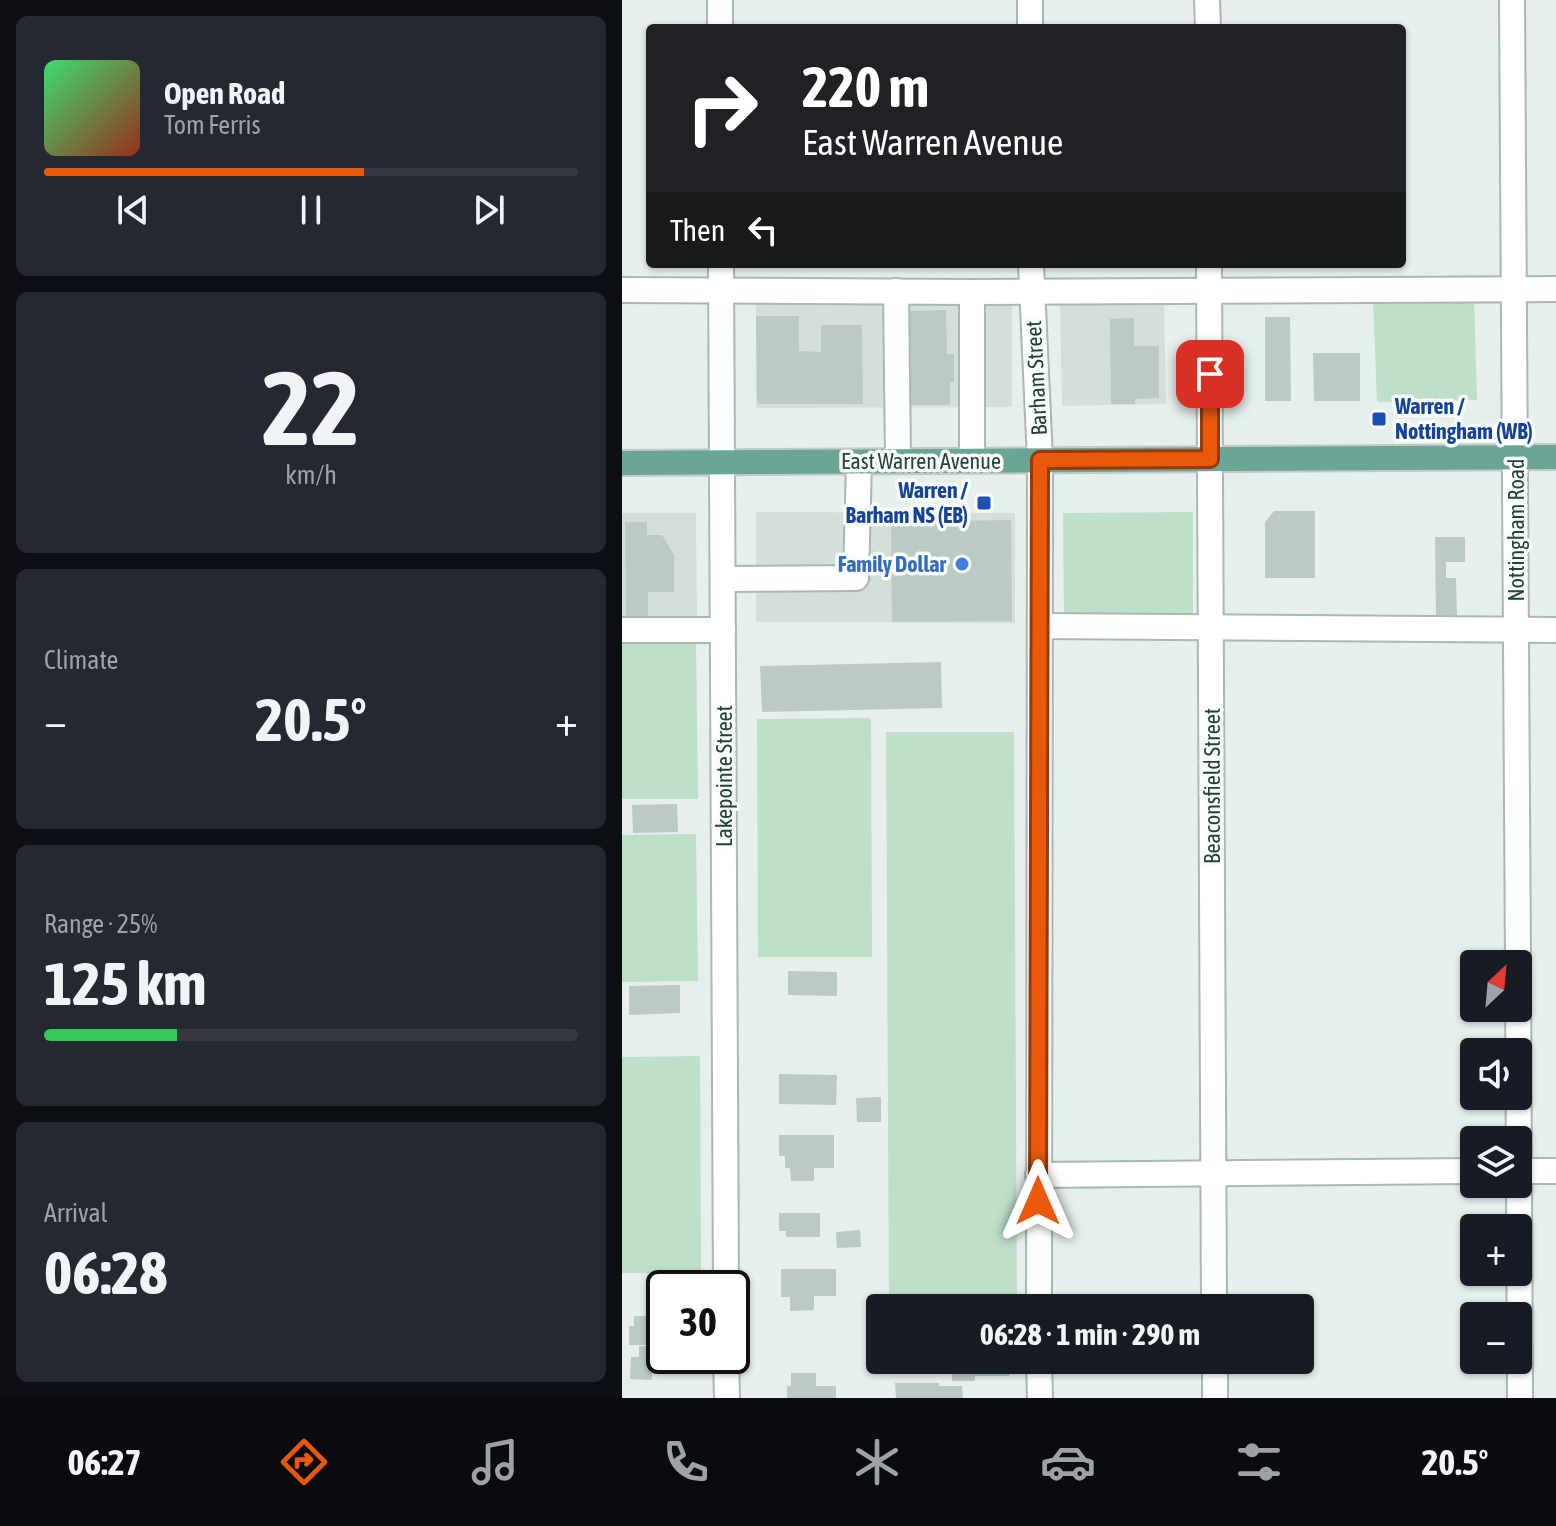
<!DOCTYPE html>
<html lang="en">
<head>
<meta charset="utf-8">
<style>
  body { margin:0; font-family:"Asap Condensed",sans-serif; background:#242831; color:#f1f3f6; height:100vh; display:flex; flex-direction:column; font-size:30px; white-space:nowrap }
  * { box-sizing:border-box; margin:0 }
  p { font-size:26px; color:#9ea1a6 }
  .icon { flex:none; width:44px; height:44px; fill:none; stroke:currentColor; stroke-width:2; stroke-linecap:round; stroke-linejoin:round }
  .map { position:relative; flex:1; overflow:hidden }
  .drawer { display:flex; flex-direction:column; gap:16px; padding:16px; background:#0d0f14; width:622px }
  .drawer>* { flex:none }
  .banner { position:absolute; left:24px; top:24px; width:760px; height:244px; border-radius:8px; box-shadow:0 2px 6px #0004; background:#202124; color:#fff; overflow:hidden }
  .needle { width:52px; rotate:26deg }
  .fabs { position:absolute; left:838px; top:950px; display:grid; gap:16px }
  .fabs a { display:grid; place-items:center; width:72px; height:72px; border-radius:8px; background:#171b24; box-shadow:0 2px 6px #0004; font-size:40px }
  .speed { position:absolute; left:24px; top:1270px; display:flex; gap:16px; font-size:40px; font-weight:700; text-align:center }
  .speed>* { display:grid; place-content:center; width:104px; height:104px; border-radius:50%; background:#171b24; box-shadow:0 2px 6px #0004; line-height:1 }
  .speed .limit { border:4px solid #111; border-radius:12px; background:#fff; color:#111 }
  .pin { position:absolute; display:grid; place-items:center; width:68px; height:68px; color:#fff; margin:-34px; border-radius:16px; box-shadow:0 4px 12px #0006 }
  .me { position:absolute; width:88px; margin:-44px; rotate:0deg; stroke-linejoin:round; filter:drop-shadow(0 0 6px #0008) }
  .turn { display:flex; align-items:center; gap:28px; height:168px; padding:0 24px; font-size:36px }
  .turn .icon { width:104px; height:104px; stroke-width:2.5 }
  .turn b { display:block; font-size:56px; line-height:68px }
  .then { display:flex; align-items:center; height:76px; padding:0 24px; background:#0003; gap:16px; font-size:30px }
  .big { font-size:60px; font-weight:700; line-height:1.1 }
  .drawer .card { flex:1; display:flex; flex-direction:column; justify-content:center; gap:12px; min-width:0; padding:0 28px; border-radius:12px; background:#242831 }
  .drawer .dial { align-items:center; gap:0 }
  .dial b { font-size:104px; line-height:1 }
  .song { display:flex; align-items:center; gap:24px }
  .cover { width:96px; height:96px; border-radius:12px; background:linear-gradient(135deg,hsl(140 70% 55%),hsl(10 70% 35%)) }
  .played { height:8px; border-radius:4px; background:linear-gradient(90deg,#ea580c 60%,#363941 60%) }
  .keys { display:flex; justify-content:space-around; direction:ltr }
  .heat { display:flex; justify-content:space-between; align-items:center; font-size:44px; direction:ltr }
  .charge { height:12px; border-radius:6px; background:linear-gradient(90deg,#34c759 25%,#363941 0) }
  .trip { position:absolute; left:244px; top:1294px; width:448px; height:80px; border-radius:8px; background:#171b24; box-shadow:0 2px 6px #0004; font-weight:700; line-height:80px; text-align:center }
  .tab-bar { display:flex; height:128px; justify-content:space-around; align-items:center; background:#090b0e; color:#9ea1a6 }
  .tab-bar .icon { width:56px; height:56px }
  .tab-bar .on { color:#ea580c }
  .tab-bar b { font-size:36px; color:#f1f3f6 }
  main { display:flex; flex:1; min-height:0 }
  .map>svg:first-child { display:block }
  .built { fill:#d4dfda }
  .green { fill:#bfe0c8 }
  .building { fill:#bbcac4 }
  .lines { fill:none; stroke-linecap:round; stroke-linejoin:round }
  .minor-casing { stroke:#a8b8b2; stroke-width:28 }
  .major-casing { stroke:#c2cac8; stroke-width:28 }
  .minor { stroke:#fff; stroke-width:24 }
  .major { stroke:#6aa596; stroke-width:24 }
  .route-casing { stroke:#983908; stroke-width:20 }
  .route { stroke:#ea580c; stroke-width:14 }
  .transit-dot { fill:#1a4fb4; stroke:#f7fbf9; stroke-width:3 }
  .shop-dot { fill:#3f7fe0; stroke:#f7fbf9; stroke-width:3 }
  .labels { text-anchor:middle; stroke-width:7; stroke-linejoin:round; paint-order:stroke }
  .street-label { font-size:22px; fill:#24423a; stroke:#f7fbf9 }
  .transit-label { font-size:22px; font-weight:bold; fill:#164399; stroke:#f7fbf9; text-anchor:start }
  .shop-label { font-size:22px; font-weight:bold; fill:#366cbe; stroke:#f7fbf9; text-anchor:end }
</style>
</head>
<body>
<main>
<section class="drawer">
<div class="card">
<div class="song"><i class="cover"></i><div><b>Open Road</b><p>Tom Ferris</p></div></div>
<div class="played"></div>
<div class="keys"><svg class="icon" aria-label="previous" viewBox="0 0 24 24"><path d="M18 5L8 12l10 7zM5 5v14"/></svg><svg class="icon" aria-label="pause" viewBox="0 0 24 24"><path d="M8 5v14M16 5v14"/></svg><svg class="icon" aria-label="next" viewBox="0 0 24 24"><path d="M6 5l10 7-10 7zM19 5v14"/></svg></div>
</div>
<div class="card dial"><b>22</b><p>km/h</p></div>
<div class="card"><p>Climate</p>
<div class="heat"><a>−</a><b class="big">20.5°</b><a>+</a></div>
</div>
<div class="card"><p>Range · 25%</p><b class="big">125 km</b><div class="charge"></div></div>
<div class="card"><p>Arrival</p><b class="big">06:28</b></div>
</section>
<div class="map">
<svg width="934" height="1398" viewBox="0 0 934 1398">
  <rect width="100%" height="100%" fill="#e6efeb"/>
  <g class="built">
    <path d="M542 299 544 404 440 406 438 301Z"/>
    <path d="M390 301V407L134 408V302Z"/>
    <path d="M134 512 393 513V623L134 622Z"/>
    <path d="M0 513H74L75 620 0 621Z"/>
  </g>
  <g class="green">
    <path d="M852 295 855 400 755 402 751 298Z"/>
    <path d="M571 512V617L442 618 441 513Z"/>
    <path d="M0 641H74L76 799H0Z"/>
    <path d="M249 718 250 957H136L135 719Z"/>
    <path d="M264 732H392L395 1306 267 1307Z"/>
    <path d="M74 834 76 981 0 982V835Z"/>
    <path d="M78 1056 79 1273H0V1057Z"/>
  </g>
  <g class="building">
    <path d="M324 310 325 354H332V382H328V405H289L288 311Z"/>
    <path d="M134 316H177V351L199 352V325H240L241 404H137L135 399Z"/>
    <path d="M643 317H668L669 401H643Z"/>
    <path d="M512 318V346H537V398L513 399V404H489L488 319Z"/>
    <path d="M691 353H738V401H692Z"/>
    <path d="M652 511H693V578H643V522Z"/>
    <path d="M389 520 390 621 270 622 269 522Z"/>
    <path d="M3 522H25V535H40L52 555V592H26V622H4Z"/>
    <path d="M813 537H843V562H824V578H834L835 615H814Z"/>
    <path d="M319 662 320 708 140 712 138 666Z"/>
    <path d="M55 804 56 832 11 833 10 805Z"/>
    <path d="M166 971 215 972V996L166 995Z"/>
    <path d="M58 985V1013L7 1015V986Z"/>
    <path d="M157 1074 215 1075 214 1105 157 1104Z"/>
    <path d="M259 1097V1122H235L234 1098Z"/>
    <path d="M157 1135H212V1168H192V1181H169L168 1168H163V1156H157Z"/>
    <path d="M157 1213H198V1237H164V1231H157Z"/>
    <path d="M238 1230 239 1247 215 1248 214 1232Z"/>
    <path d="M159 1269H214V1296H192V1310L168 1311V1297H159Z"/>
    <path d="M24 1285 42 1286V1314L24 1313Z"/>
    <path d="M12 1316H42V1345H7V1326H12Z"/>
    <path d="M17 1346 42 1347V1356H53L52 1372H30V1380L8 1379 9 1357H17Z"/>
    <path d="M330 1360H387V1376H353V1381H330Z"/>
    <path d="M169 1373H194V1386H214V1398H165V1386H169Z"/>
    <path d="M273 1383H317V1386H340L341 1398H274Z"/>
  </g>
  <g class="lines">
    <g class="minor-casing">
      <g id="minor">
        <path d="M98 0V28"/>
        <path d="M408 0V28"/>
        <path d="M585 0 586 28"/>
        <path d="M890 0 896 964"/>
        <path d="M99 264 104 1288"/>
        <path d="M409 264 418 460 417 1308"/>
        <path d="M587 264 592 1308"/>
        <path d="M0 290 350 292 934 289"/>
        <path d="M274 291 276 460"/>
        <path d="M350 460V292"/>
        <path d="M102 579 234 578 237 462"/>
        <path d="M418 626 934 630"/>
        <path d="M0 630H101"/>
        <path d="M896 966 898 1398"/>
        <path d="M896 1171H934"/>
        <path d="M416 1175 852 1171"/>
        <path d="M104 1356 105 1398"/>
        <path d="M417 1360 418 1398"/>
        <path d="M593 1360V1398"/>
      </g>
    </g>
    <g class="major-casing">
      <path id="major" d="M0 463 934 457"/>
    </g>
    <use href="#minor" class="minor"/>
    <use href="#major" class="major"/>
  </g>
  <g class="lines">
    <g class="route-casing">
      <path id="route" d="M416 1201 418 460 588 459V374"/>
    </g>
    <use href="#route" class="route"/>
  </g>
  <g class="transit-dot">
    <rect x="749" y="411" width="16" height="16" rx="4"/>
    <rect x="354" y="495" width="16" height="16" rx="4"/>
  </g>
  <circle class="shop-dot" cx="340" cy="564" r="8"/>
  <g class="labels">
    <g class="street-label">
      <text transform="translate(414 378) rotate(-93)" y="8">Barham Street</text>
      <text x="299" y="469">East Warren Avenue</text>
      <text transform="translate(894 530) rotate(-90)" y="8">Nottingham Road</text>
      <text transform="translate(102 776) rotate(-90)" y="8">Lakepointe Street</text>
      <text transform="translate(590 786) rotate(-90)" y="8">Beaconsfield Street</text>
    </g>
    <g class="transit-label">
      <text x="773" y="414">Warren /<tspan x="773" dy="25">Nottingham (WB)</tspan></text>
      <text x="346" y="498" text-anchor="end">Warren /<tspan x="346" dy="25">Barham NS (EB)</tspan></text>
    </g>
    <g class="shop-label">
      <text x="324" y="572">Family Dollar</text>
    </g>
  </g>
</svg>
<div class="fabs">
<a><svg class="needle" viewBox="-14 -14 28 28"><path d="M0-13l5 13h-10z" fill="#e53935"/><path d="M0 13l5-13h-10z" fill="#9ea1a6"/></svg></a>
<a><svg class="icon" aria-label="sound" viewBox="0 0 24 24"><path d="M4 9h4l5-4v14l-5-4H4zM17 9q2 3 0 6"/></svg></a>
<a><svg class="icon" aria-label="layers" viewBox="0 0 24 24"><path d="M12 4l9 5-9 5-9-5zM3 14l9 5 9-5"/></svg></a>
<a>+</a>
<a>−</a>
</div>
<div class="speed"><div class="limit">30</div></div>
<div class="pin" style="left:588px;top:374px;background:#d93025"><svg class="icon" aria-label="arrive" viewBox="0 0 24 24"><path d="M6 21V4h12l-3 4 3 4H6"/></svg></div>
<svg class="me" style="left:416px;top:1201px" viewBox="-20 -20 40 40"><path d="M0-17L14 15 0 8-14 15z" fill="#ea580c" stroke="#fff" stroke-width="4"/></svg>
<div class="trip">06:28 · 1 min · 290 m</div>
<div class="banner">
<div class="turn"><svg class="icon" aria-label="right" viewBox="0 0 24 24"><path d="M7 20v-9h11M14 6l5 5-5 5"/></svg><div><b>220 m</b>East Warren Avenue</div></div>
<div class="then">Then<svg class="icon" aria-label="left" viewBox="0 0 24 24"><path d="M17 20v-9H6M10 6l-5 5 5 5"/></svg></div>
</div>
</div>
</main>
<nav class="tab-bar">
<b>06:27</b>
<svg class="icon on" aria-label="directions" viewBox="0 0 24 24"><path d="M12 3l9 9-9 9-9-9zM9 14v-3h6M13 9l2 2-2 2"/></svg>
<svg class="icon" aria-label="music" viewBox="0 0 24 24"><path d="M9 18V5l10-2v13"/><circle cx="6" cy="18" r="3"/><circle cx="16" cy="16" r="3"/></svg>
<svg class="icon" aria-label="phone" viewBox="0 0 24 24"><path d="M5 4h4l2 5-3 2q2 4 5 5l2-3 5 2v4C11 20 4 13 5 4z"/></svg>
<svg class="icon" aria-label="climate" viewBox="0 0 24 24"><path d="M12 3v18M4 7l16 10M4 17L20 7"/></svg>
<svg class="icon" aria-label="car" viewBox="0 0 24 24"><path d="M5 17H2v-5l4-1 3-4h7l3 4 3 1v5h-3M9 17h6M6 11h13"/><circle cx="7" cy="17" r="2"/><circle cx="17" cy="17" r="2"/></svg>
<svg class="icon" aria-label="filters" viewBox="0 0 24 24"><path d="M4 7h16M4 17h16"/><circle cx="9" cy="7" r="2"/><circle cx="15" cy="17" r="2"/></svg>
<b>20.5°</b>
</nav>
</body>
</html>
